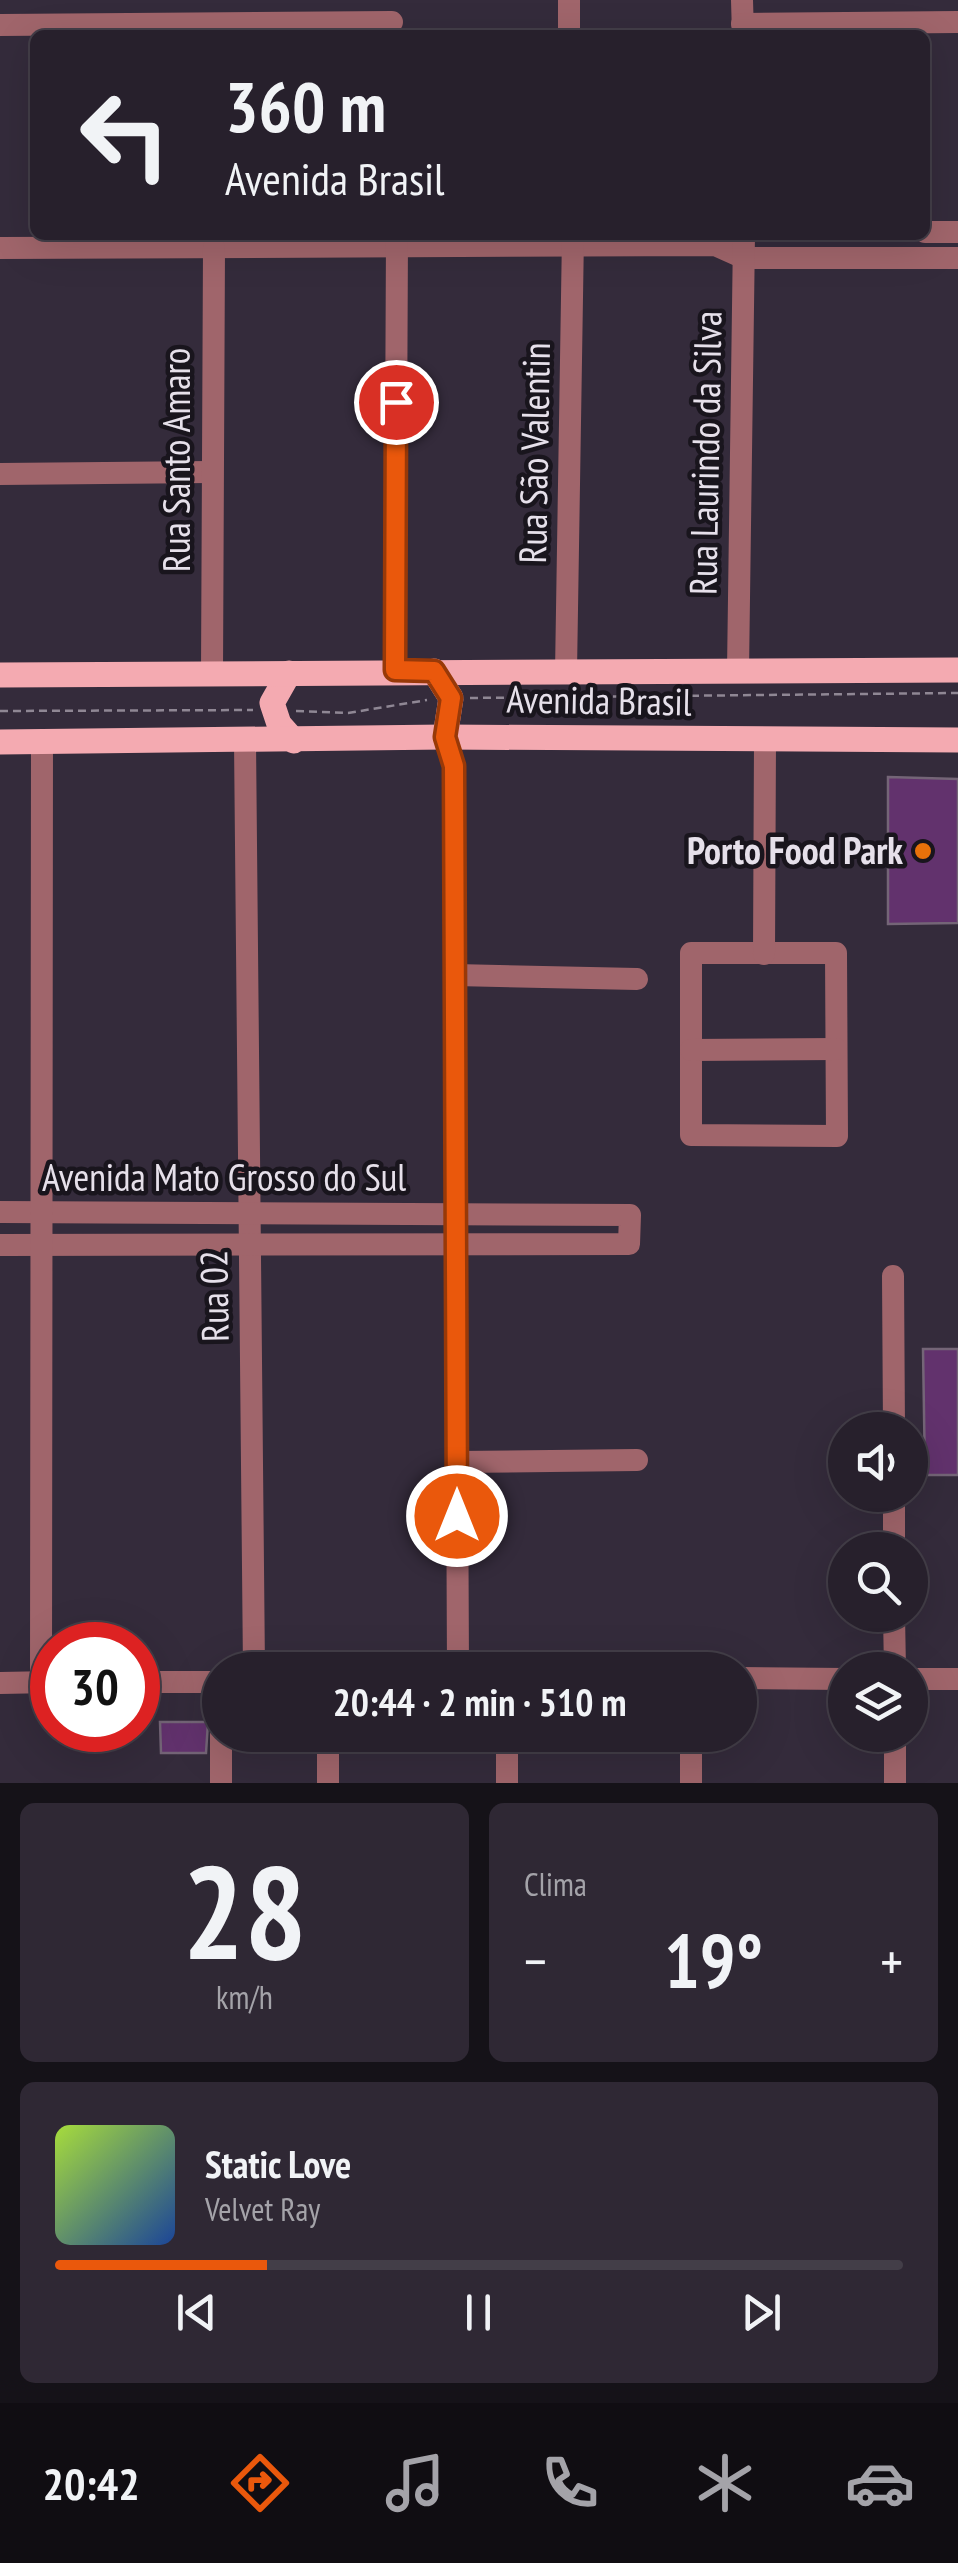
<!DOCTYPE html>
<html lang="pt">
<head>
<meta charset="utf-8">
<style>
  body { margin:0; font-family:"PT Sans Narrow",sans-serif; background:#2f2834; color:#f1f3f6; height:100vh; display:flex; flex-direction:column; font-size:38px; white-space:nowrap }
  * { box-sizing:border-box; margin:0 }
  p { font-size:32px; color:#a4a3a9 }
  .icon { flex:none; width:55px; height:55px; fill:none; stroke:currentColor; stroke-width:2; stroke-linecap:round; stroke-linejoin:round }
  .map { position:relative; height:1783px; overflow:hidden }
  .sheet { display:flex; flex-direction:column; gap:20px; padding:20px; background:#151218; flex:1 }
  .sheet>* { flex:none }
  .top-card { position:absolute; left:30px; top:30px; width:900px; height:210px; border-radius:15px; box-shadow:0 10px 40px #0002,0 0 0 2px #433e48; background:#27202c; color:#f1f3f6; overflow:hidden }
  .controls { position:absolute; left:828px; top:1412px; display:grid; gap:20px }
  .controls a { display:grid; place-items:center; width:100px; height:100px; border-radius:50%; background:#27202c; box-shadow:0 10px 40px #0002,0 0 0 2px #433e48; font-size:50px }
  .speed { position:absolute; left:30px; top:1622px; display:flex; gap:20px; font-size:50px; font-weight:700; text-align:center }
  .speed>* { display:grid; place-content:center; width:130px; height:130px; border-radius:50%; background:#27202c; box-shadow:0 10px 40px #0002,0 0 0 2px #433e48; line-height:1 }
  .speed .limit { border:15px solid #d22; background:#fff; color:#111 }
  .pin { position:absolute; display:grid; place-items:center; width:85px; height:85px; color:#fff; margin:-42px; border:5px solid #fff; border-radius:50%; box-shadow:0 2px 10px #0007 }
  .me { position:absolute; width:110px; margin:-55px; rotate:0deg; stroke-linejoin:round; filter:drop-shadow(0 0 8px #0008) }
  .turn { display:flex; align-items:center; gap:35px; height:210px; padding:0 30px; font-size:45px }
  .turn .icon { width:130px; height:130px; stroke-width:2.5 }
  .turn b { display:block; font-size:70px; line-height:85px }
  .big { font-size:75px; font-weight:600; line-height:1.1 }
  .sheet .widget { flex:1; display:flex; flex-direction:column; justify-content:center; gap:15px; min-width:0; padding:0 35px; border-radius:15px; background:#2f2834 }
  .sheet .dial { align-items:center; gap:0 }
  .dial b { font-size:130px; line-height:1 }
  .song { display:flex; align-items:center; gap:30px }
  .cover { width:120px; height:120px; border-radius:15px; background:linear-gradient(135deg,hsl(80 70% 55%),hsl(220 70% 35%)) }
  .played { height:10px; border-radius:5px; background:linear-gradient(90deg,#ea580c 25%,#433e48 25%) }
  .keys { display:flex; justify-content:space-around; direction:ltr }
  .heat { display:flex; justify-content:space-between; align-items:center; font-size:55px; direction:ltr }
  .sheet .tiles { flex:1; display:grid; gap:20px; grid-template-columns:1fr 1fr }
  .widget:last-child { grid-column:span 2 }
  .trip { position:absolute; left:202px; top:1652px; width:555px; height:100px; border-radius:50px; background:#27202c; box-shadow:0 10px 40px #0002,0 0 0 2px #433e48; font-weight:600; line-height:100px; text-align:center }
  .tabs { display:flex; height:160px; justify-content:space-around; align-items:center; background:#100d12; color:#a4a3a9 }
  .tabs .icon { width:70px; height:70px }
  .tabs .on { color:#ea580c }
  .tabs b { font-size:45px; color:#f1f3f6 }
  .map>svg:first-child { display:block }
  .building { fill:#62326d; stroke:#746577; stroke-width:2.5 }
  .lines { fill:none; stroke-linecap:round; stroke-linejoin:round }
  .path { stroke:#8f8794; stroke-width:2.5; stroke-dasharray:8 5; stroke-linecap:butt }
  .minor { stroke:#a0656b; stroke-width:22 }
  .major { stroke:#f4aab1; stroke-width:25 }
  .route-casing { stroke:#983908; stroke-width:25 }
  .route { stroke:#ea580c; stroke-width:18 }
  .food-dot { fill:#e8710a; stroke:#19151d; stroke-width:4 }
  .labels { text-anchor:middle; stroke-width:9; stroke-linejoin:round; paint-order:stroke }
  .street-label { font-size:38px; fill:#e6e0ea; stroke:#19151d }
  .poi-label { font-size:38px; font-weight:bold; fill:#e6e0ea; stroke:#19151d; text-anchor:end }
</style>
</head>
<body>
<div class="map">
<svg width="958" height="1783" viewBox="0 0 958 1783">
  <rect width="100%" height="100%" fill="#342b3b"/>
  <g class="building">
    <path d="M888 777 958 779V923L888 924Z"/>
    <path d="M923 1349H958V1475H925Z"/>
    <path d="M160 1722H208L206 1753H161Z"/>
    <path d="M437 1735H487V1752L437 1751Z"/>
  </g>
  <g class="lines">
    <g class="path">
      <path d="M470 698 958 693"/>
      <path d="M0 711 253 710"/>
      <path d="M296 711 348 713 427 700"/>
    </g>
    <g class="minor">
      <path d="M569 0V35"/>
      <path d="M742 0 743 35"/>
      <path d="M742 24 958 22"/>
      <path d="M0 25 392 22"/>
      <path d="M925 232H958"/>
      <path d="M0 248 715 245 744 258H958"/>
      <path d="M0 474 210 472"/>
      <path d="M395 670 397 235"/>
      <path d="M738 671 744 235"/>
      <path d="M566 672 573 235"/>
      <path d="M212 673 214 248"/>
      <path d="M445 737 454 766 458 1670"/>
      <path d="M245 741 254 1670"/>
      <path d="M691 953H836L837 1136 691 1135Z"/>
      <path d="M764 954 765 741"/>
      <path d="M455 975 637 979"/>
      <path d="M691 1050 836 1049"/>
      <path d="M0 1212 630 1215 629 1244 0 1245"/>
      <path d="M893 1276 894 1430"/>
      <path d="M457 1462 637 1460"/>
      <path d="M894 1495V1550"/>
      <path d="M894 1615 895 1670"/>
      <path d="M740 1678 845 1679"/>
      <path d="M910 1679H958"/>
      <path d="M41 1682 42 741"/>
      <path d="M138 1682H220"/>
      <path d="M0 1683 52 1682"/>
      <path d="M507 1735V1783"/>
      <path d="M895 1735V1783"/>
      <path d="M221 1783V1735"/>
      <path d="M328 1783V1735"/>
      <path d="M691 1783V1735"/>
    </g>
    <g class="major">
      <path d="M434 671 451 698 445 737"/>
      <path d="M289 673 272 703 279 724 294 741"/>
      <path d="M0 675 958 670"/>
      <path d="M0 742 445 737 958 740"/>
    </g>
  </g>
  <g class="lines">
    <g class="route-casing">
      <path id="route" d="M396 402 395 670 434 671 451 698 445 737 454 766 457 1516"/>
    </g>
    <use href="#route" class="route"/>
  </g>
  <circle class="food-dot" cx="923" cy="851" r="10"/>
  <g class="labels">
    <g class="street-label">
      <text transform="translate(535 453) rotate(-89)" y="13">Rua São Valentin</text>
      <text transform="translate(706 453) rotate(-89)" y="13">Rua Laurindo da Silva</text>
      <text transform="translate(177 460) rotate(-90)" y="13">Rua Santo Amaro</text>
      <text transform="translate(599 701) rotate(1)" y="13">Avenida Brasil</text>
      <text x="224" y="1191">Avenida Mato Grosso do Sul</text>
      <text transform="translate(215 1296) rotate(-91)" y="13">Rua 02</text>
    </g>
    <g class="poi-label">
      <text x="903" y="864">Porto Food Park</text>
    </g>
  </g>
</svg>
<div class="controls">
<a><svg class="icon" aria-label="sound" viewBox="0 0 24 24"><path d="M4 9h4l5-4v14l-5-4H4zM17 9q2 3 0 6"/></svg></a>
<a><svg class="icon" aria-label="search" viewBox="0 0 24 24"><circle cx="10" cy="10" r="6"/><path d="M15 15l6 6"/></svg></a>
<a><svg class="icon" aria-label="layers" viewBox="0 0 24 24"><path d="M12 4l9 5-9 5-9-5zM3 14l9 5 9-5"/></svg></a>
</div>
<div class="speed"><div class="limit">30</div></div>
<div class="pin" style="left:396px;top:402px;background:#d93025"><svg class="icon" aria-label="arrive" viewBox="0 0 24 24"><path d="M6 21V4h12l-3 4 3 4H6"/></svg></div>
<svg class="me" style="left:457px;top:1516px" viewBox="-20 -20 40 40"><circle r="17" fill="#ea580c" stroke="#fff" stroke-width="3"/><path d="M0-11L8 9 0 5-8 9z" fill="#fff"/></svg>
<div class="trip">20:44 · 2 min · 510 m</div>
<div class="top-card">
<div class="turn"><svg class="icon" aria-label="left" viewBox="0 0 24 24"><path d="M17 20v-9H6M10 6l-5 5 5 5"/></svg><div><b>360 m</b>Avenida Brasil</div></div>
</div>
</div>
<section class="sheet">
<div class="tiles">
<div class="widget dial"><b>28</b><p>km/h</p></div>
<div class="widget"><p>Clima</p>
<div class="heat"><a>−</a><b class="big">19°</b><a>+</a></div>
</div>
<div class="widget">
<div class="song"><i class="cover"></i><div><b>Static Love</b><p>Velvet Ray</p></div></div>
<div class="played"></div>
<div class="keys"><svg class="icon" aria-label="previous" viewBox="0 0 24 24"><path d="M18 5L8 12l10 7zM5 5v14"/></svg><svg class="icon" aria-label="pause" viewBox="0 0 24 24"><path d="M8 5v14M16 5v14"/></svg><svg class="icon" aria-label="next" viewBox="0 0 24 24"><path d="M6 5l10 7-10 7zM19 5v14"/></svg></div>
</div>
</div>
</section>
<nav class="tabs">
<b>20:42</b>
<svg class="icon on" aria-label="directions" viewBox="0 0 24 24"><path d="M12 3l9 9-9 9-9-9zM9 14v-3h6M13 9l2 2-2 2"/></svg>
<svg class="icon" aria-label="music" viewBox="0 0 24 24"><path d="M9 18V5l10-2v13"/><circle cx="6" cy="18" r="3"/><circle cx="16" cy="16" r="3"/></svg>
<svg class="icon" aria-label="phone" viewBox="0 0 24 24"><path d="M5 4h4l2 5-3 2q2 4 5 5l2-3 5 2v4C11 20 4 13 5 4z"/></svg>
<svg class="icon" aria-label="climate" viewBox="0 0 24 24"><path d="M12 3v18M4 7l16 10M4 17L20 7"/></svg>
<svg class="icon" aria-label="car" viewBox="0 0 24 24"><path d="M5 17H2v-5l4-1 3-4h7l3 4 3 1v5h-3M9 17h6M6 11h13"/><circle cx="7" cy="17" r="2"/><circle cx="17" cy="17" r="2"/></svg>
</nav>
</body>
</html>
